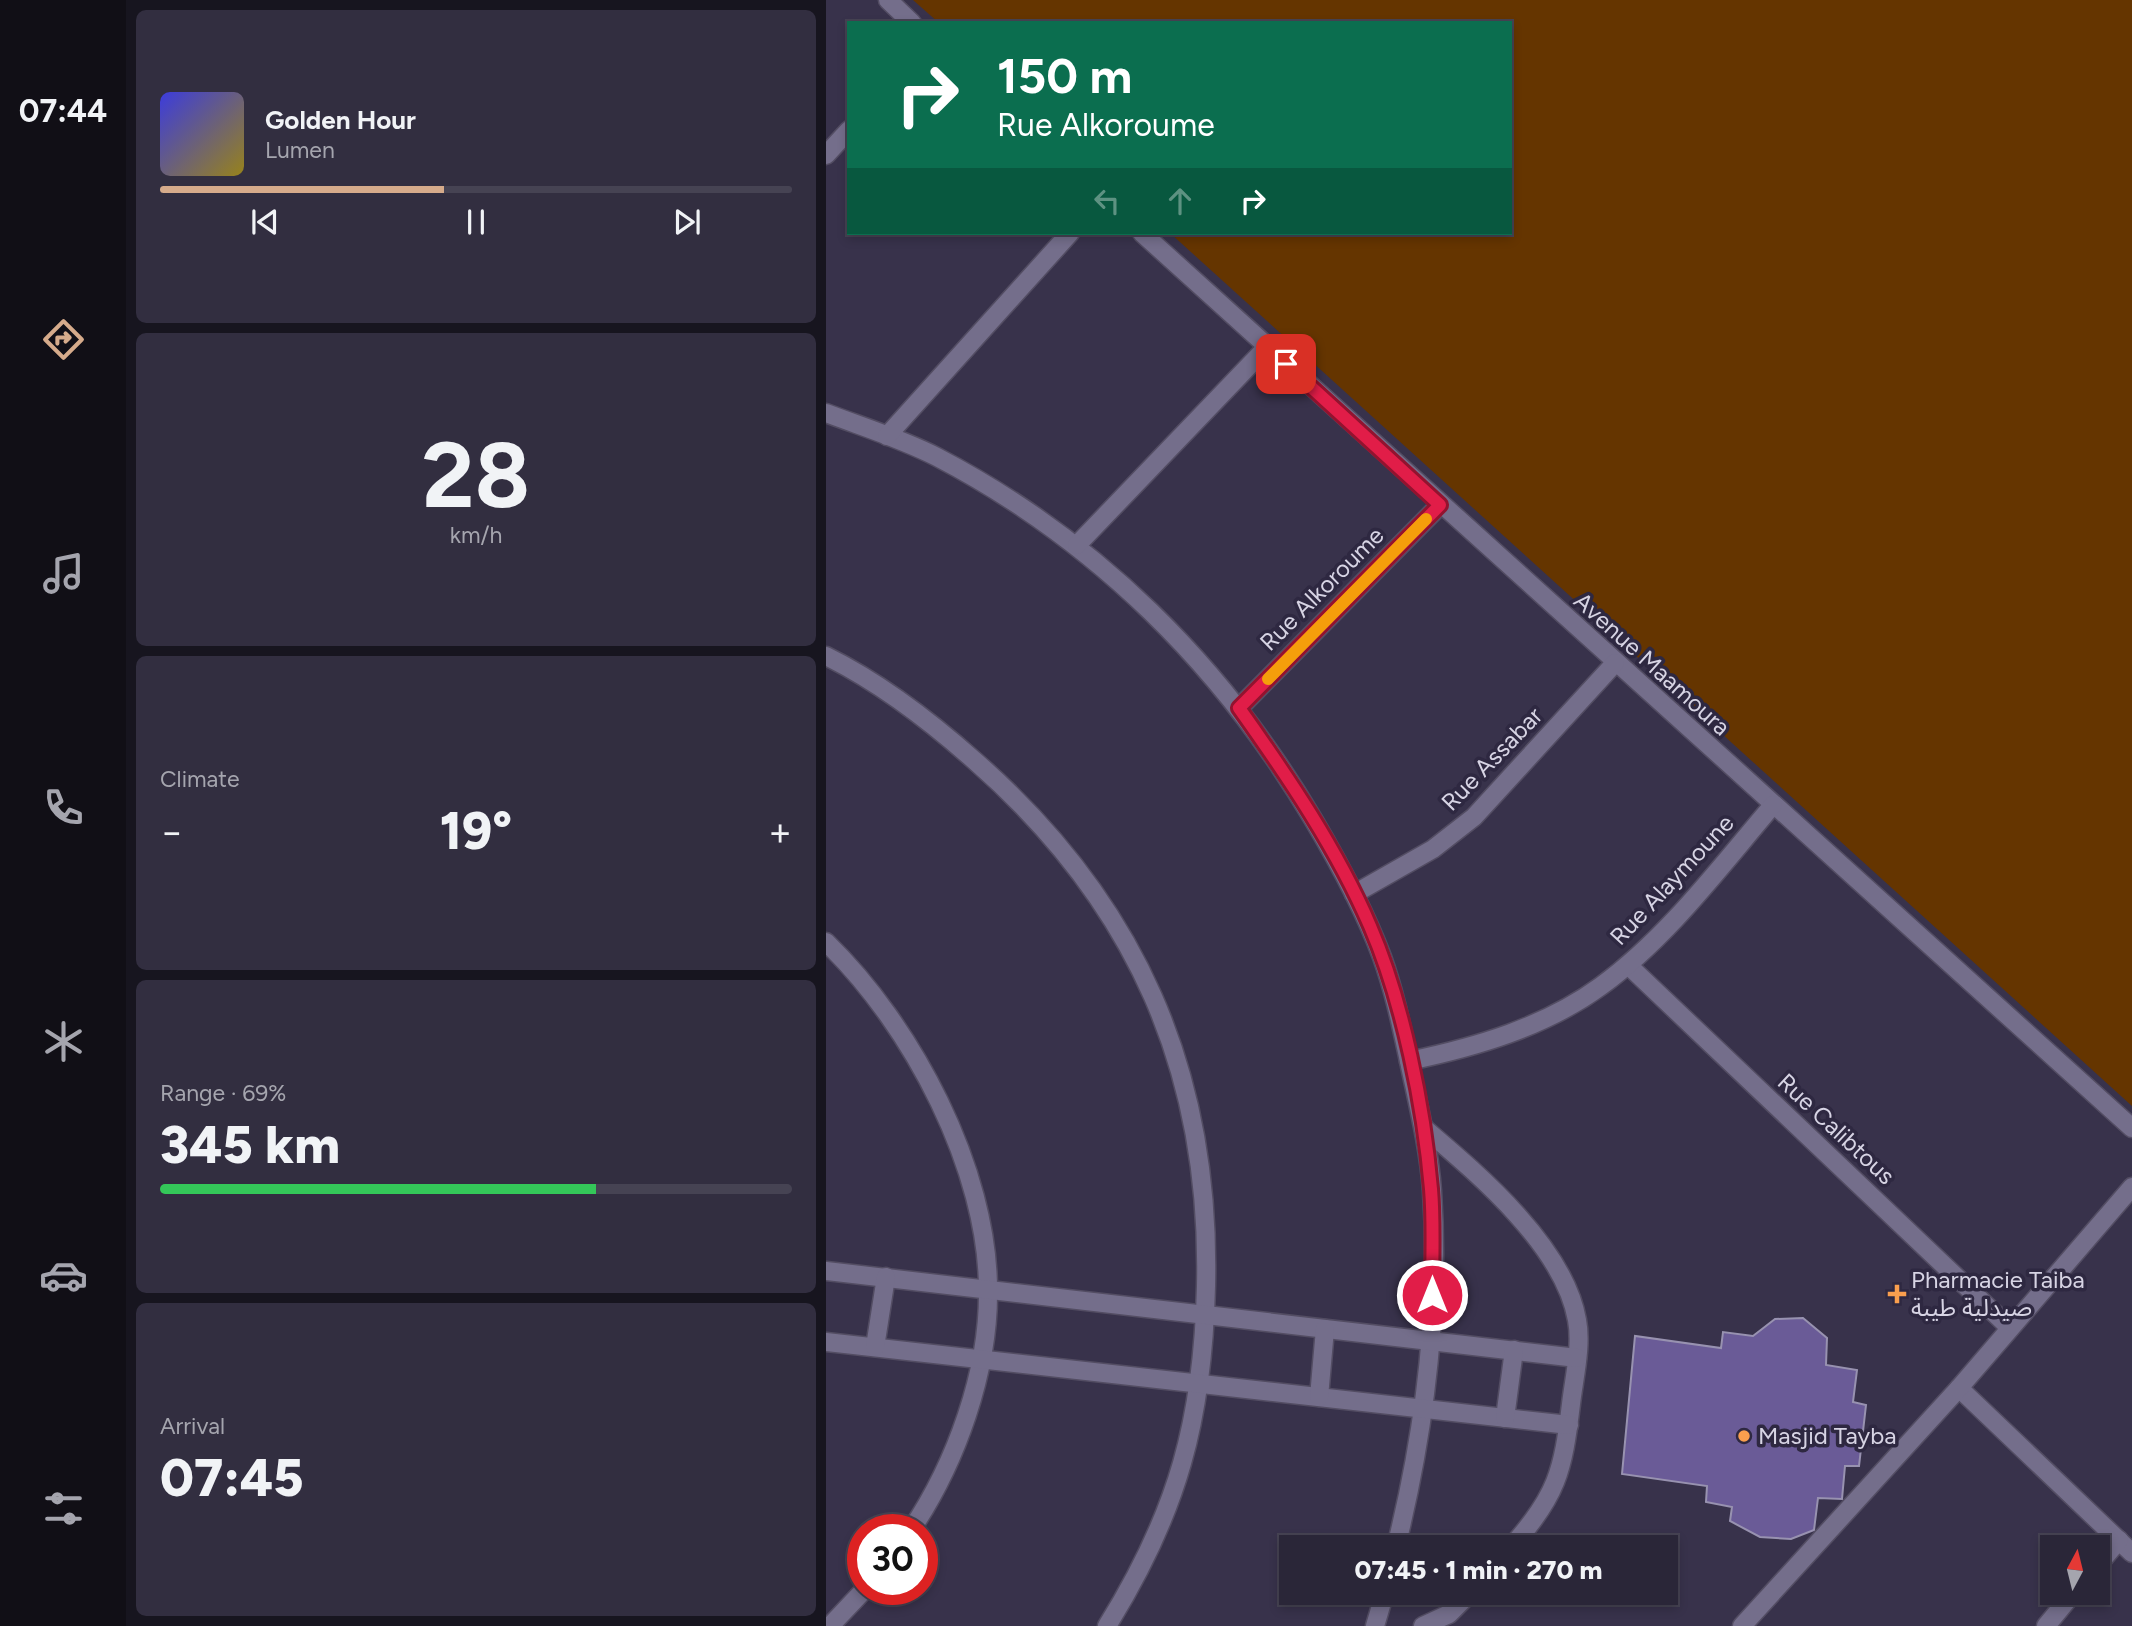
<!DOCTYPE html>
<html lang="en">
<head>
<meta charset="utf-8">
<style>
  body { margin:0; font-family:Figtree,"Noto Sans Arabic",sans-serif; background:#322e40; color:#f1f3f6; height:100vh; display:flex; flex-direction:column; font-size:26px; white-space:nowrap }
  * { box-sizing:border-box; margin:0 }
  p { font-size:23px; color:#a5a5ae }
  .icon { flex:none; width:38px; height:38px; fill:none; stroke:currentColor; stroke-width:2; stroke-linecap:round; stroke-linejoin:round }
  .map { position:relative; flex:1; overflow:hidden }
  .sheet { display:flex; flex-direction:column; gap:10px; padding:10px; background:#17151f; width:700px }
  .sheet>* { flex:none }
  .hud { position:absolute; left:21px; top:21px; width:665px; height:214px; border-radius:0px; box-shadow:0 4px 10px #0003,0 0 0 2px #464353; background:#0b6e4f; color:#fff; overflow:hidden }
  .needle { width:46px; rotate:7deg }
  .fabs { position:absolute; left:1214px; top:1535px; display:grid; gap:14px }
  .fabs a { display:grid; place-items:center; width:70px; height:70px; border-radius:0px; background:#2a2638; box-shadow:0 4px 10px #0003,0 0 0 2px #464353; font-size:35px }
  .speed { position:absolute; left:21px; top:1514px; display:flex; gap:14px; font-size:35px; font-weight:700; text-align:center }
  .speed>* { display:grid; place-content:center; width:91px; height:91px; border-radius:50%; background:#2a2638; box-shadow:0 4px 10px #0003,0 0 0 2px #464353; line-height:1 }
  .speed .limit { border:10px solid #d22; background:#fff; color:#111 }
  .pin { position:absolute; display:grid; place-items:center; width:60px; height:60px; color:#fff; margin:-30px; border-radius:14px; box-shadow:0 4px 10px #0006 }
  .me { position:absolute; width:77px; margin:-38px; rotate:0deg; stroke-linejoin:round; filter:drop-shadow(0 0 5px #0008) }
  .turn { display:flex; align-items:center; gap:24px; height:147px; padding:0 35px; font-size:32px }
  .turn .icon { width:91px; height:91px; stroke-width:2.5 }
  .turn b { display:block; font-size:49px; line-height:60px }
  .lanes { display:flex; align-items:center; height:66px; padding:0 35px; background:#0003; justify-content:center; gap:35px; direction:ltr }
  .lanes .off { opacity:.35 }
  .big { font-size:52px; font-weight:800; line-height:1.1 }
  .sheet .widget { flex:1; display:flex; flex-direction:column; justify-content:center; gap:10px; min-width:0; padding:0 24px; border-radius:10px; background:#322e40 }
  .sheet .dial { align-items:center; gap:0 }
  .dial b { font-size:91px; line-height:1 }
  .song { display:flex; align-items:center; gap:21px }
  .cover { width:84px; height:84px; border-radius:10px; background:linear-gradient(135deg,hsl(240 70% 55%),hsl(50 70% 35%)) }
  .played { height:7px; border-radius:4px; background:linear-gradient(90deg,#d6ab8b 45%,#464353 45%) }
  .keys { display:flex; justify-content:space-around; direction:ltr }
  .heat { display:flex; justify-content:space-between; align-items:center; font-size:38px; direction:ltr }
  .charge { height:10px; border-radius:5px; background:linear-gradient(90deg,#34c759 69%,#464353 0) }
  .trip { position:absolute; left:453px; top:1535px; width:399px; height:70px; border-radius:0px; background:#2a2638; box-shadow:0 4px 10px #0003,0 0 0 2px #464353; font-weight:800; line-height:70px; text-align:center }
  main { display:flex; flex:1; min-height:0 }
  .menu { display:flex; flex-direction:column; width:126px; justify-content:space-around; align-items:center; background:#110f16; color:#a5a5ae }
  .menu .icon { width:49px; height:49px }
  .menu .active { color:#d6ab8b }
  .menu b { font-size:32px; color:#f1f3f6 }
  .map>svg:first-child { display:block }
  .green { fill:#653500 }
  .building { fill:#6a5b97; stroke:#9892b0; stroke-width:2 }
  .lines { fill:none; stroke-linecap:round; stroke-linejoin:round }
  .minor-casing { stroke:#534d63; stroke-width:21 }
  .minor { stroke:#746e8b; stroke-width:18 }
  .route-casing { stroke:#92132f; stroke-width:18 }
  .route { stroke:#e11d48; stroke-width:12 }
  .slow { stroke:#f59e0b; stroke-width:12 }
  .poi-dot { fill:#fa9f4e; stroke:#2e2841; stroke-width:2.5 }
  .labels { text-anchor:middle; stroke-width:7; stroke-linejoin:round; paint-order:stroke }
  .street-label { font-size:24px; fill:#d7d4e4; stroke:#2e2841 }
  .poi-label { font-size:24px; fill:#d7d4e4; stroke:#2e2841; text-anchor:start }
</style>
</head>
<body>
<main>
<nav class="menu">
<b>07:44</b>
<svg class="icon active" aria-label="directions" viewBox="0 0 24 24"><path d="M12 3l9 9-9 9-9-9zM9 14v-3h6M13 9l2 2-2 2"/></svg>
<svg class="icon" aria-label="music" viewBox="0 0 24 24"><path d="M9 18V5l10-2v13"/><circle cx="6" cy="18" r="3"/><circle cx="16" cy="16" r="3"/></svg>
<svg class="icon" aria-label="phone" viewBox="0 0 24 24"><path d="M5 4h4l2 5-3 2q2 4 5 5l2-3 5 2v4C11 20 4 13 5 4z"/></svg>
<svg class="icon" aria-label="climate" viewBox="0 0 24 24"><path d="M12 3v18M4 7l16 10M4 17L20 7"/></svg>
<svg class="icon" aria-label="car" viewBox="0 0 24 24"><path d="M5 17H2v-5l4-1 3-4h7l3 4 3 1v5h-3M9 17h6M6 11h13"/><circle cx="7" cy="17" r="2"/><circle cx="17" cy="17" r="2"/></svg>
<svg class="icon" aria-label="filters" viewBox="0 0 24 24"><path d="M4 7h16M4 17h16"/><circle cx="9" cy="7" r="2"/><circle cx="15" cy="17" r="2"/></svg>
</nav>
<section class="sheet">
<div class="widget">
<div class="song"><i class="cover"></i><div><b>Golden Hour</b><p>Lumen</p></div></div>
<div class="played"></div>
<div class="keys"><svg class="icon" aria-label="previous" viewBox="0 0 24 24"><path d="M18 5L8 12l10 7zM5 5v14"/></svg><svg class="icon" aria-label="pause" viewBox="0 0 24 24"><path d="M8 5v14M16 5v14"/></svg><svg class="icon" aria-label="next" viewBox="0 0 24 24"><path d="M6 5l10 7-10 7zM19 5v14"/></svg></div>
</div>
<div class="widget dial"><b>28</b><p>km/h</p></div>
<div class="widget"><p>Climate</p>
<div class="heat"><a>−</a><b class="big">19°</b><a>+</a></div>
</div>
<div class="widget"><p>Range · 69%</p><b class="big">345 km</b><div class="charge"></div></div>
<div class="widget"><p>Arrival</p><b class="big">07:45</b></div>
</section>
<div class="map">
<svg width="1306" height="1626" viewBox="0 0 1306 1626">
  <rect width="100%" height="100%" fill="#38324b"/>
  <path class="green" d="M87 0H1306V1106L344 233H684V23H113Z"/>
  <path class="building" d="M977 1318 1001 1338 1000 1365 1031 1370 1027 1402 1040 1405 1033 1466H1019L1016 1499 992 1498 988 1530 965 1539 934 1537 904 1521 906 1507 880 1502 881 1486 796 1474 809 1336 895 1348 897 1332 927 1336 949 1319Z"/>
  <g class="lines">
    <g class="minor-casing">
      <g id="minor">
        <path d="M62 0 86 23"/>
        <path d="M0 155 23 130"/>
        <path d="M316 233 1306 1128"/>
        <path d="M0 413C37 427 76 439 111 457 270 540 396 665 487 819 513 863 538 909 556 957 569 993 576 1029 584 1066 593 1108 603 1149 606 1191 614 1312 599 1430 570 1547"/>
        <path d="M61 436 244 233"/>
        <path d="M251 545 441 347"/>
        <path d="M0 656C55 683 104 721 149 761 310 902 385 1072 380 1286 377 1419 352 1512 281 1626"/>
        <path d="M413 708 614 505"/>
        <path d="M528 894 607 849 648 817 789 663"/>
        <path d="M0 942C86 1025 162 1169 162 1290 163 1372 130 1463 85 1530"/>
        <path d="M802 965 1184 1328"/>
        <path d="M583 1061C650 1047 719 1027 775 986 842 937 893 868 947 805"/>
        <path d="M598 1128C652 1174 738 1246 751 1320 756 1346 748 1378 745 1404 737 1471 731 1496 685 1547"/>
        <path d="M0 1271 751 1358"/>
        <path d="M0 1342 743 1425"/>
        <path d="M49 1347 60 1277"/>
        <path d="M1133 1388 1306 1553"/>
        <path d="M493 1397 499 1329"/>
        <path d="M679 1418 688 1350"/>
        <path d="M1272 1565 1293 1540"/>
        <path d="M4 1626 39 1589"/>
        <path d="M549 1626 559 1592"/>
        <path d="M597 1626 623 1614 645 1592"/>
        <path d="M916 1626 1133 1388 1306 1187"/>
        <path d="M1220 1626 1248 1592"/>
      </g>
    </g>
    <use href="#minor" class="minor"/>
  </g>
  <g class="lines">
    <g class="route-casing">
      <path id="route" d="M460 364 614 505 413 708C462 777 511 849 544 926 577 1002 598 1107 605 1189 608 1224 606 1260 606 1295"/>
    </g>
    <use href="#route" class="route"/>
    <path class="slow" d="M442 679 600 519"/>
  </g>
  <g class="poi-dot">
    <path d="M1067.5 1283.5h7v7h7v7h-7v7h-7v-7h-7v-7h7z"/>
    <circle cx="918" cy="1436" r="7"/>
  </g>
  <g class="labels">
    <g class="street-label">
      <text transform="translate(496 589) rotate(-45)" y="8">Rue Alkoroume</text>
      <text transform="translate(826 664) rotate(42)" y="8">Avenue Maamoura</text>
      <text transform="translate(666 759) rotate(-46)" y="8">Rue Assabar</text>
      <text transform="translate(846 880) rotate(-47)" y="8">Rue Alaymoune</text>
      <text transform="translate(1010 1129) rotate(43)" y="8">Rue Calibtous</text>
    </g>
    <g class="poi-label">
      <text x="1085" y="1288">Pharmacie Taiba<tspan x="1085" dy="28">صيدلية طيبة</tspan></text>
      <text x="932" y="1444">Masjid Tayba</text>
    </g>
  </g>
</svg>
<div class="fabs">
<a><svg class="needle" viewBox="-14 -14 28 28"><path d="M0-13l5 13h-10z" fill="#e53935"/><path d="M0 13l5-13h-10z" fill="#a5a5ae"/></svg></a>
</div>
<div class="speed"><div class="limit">30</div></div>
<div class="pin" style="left:460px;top:364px;background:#d93025"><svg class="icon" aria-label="arrive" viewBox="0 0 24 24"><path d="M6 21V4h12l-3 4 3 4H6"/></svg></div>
<svg class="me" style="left:606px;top:1295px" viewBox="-20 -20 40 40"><circle r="17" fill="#e11d48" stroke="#fff" stroke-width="3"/><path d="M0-11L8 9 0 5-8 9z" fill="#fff"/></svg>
<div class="trip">07:45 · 1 min · 270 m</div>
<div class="hud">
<div class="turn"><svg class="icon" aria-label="right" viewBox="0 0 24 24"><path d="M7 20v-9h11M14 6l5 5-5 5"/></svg><div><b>150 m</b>Rue Alkoroume</div></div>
<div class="lanes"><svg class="icon off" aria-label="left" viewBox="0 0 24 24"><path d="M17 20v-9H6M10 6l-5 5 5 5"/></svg><svg class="icon off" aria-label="ahead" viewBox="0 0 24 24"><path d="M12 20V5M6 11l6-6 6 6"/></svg><svg class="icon" aria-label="right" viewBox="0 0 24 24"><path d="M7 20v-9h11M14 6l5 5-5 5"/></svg></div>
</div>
</div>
</main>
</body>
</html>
